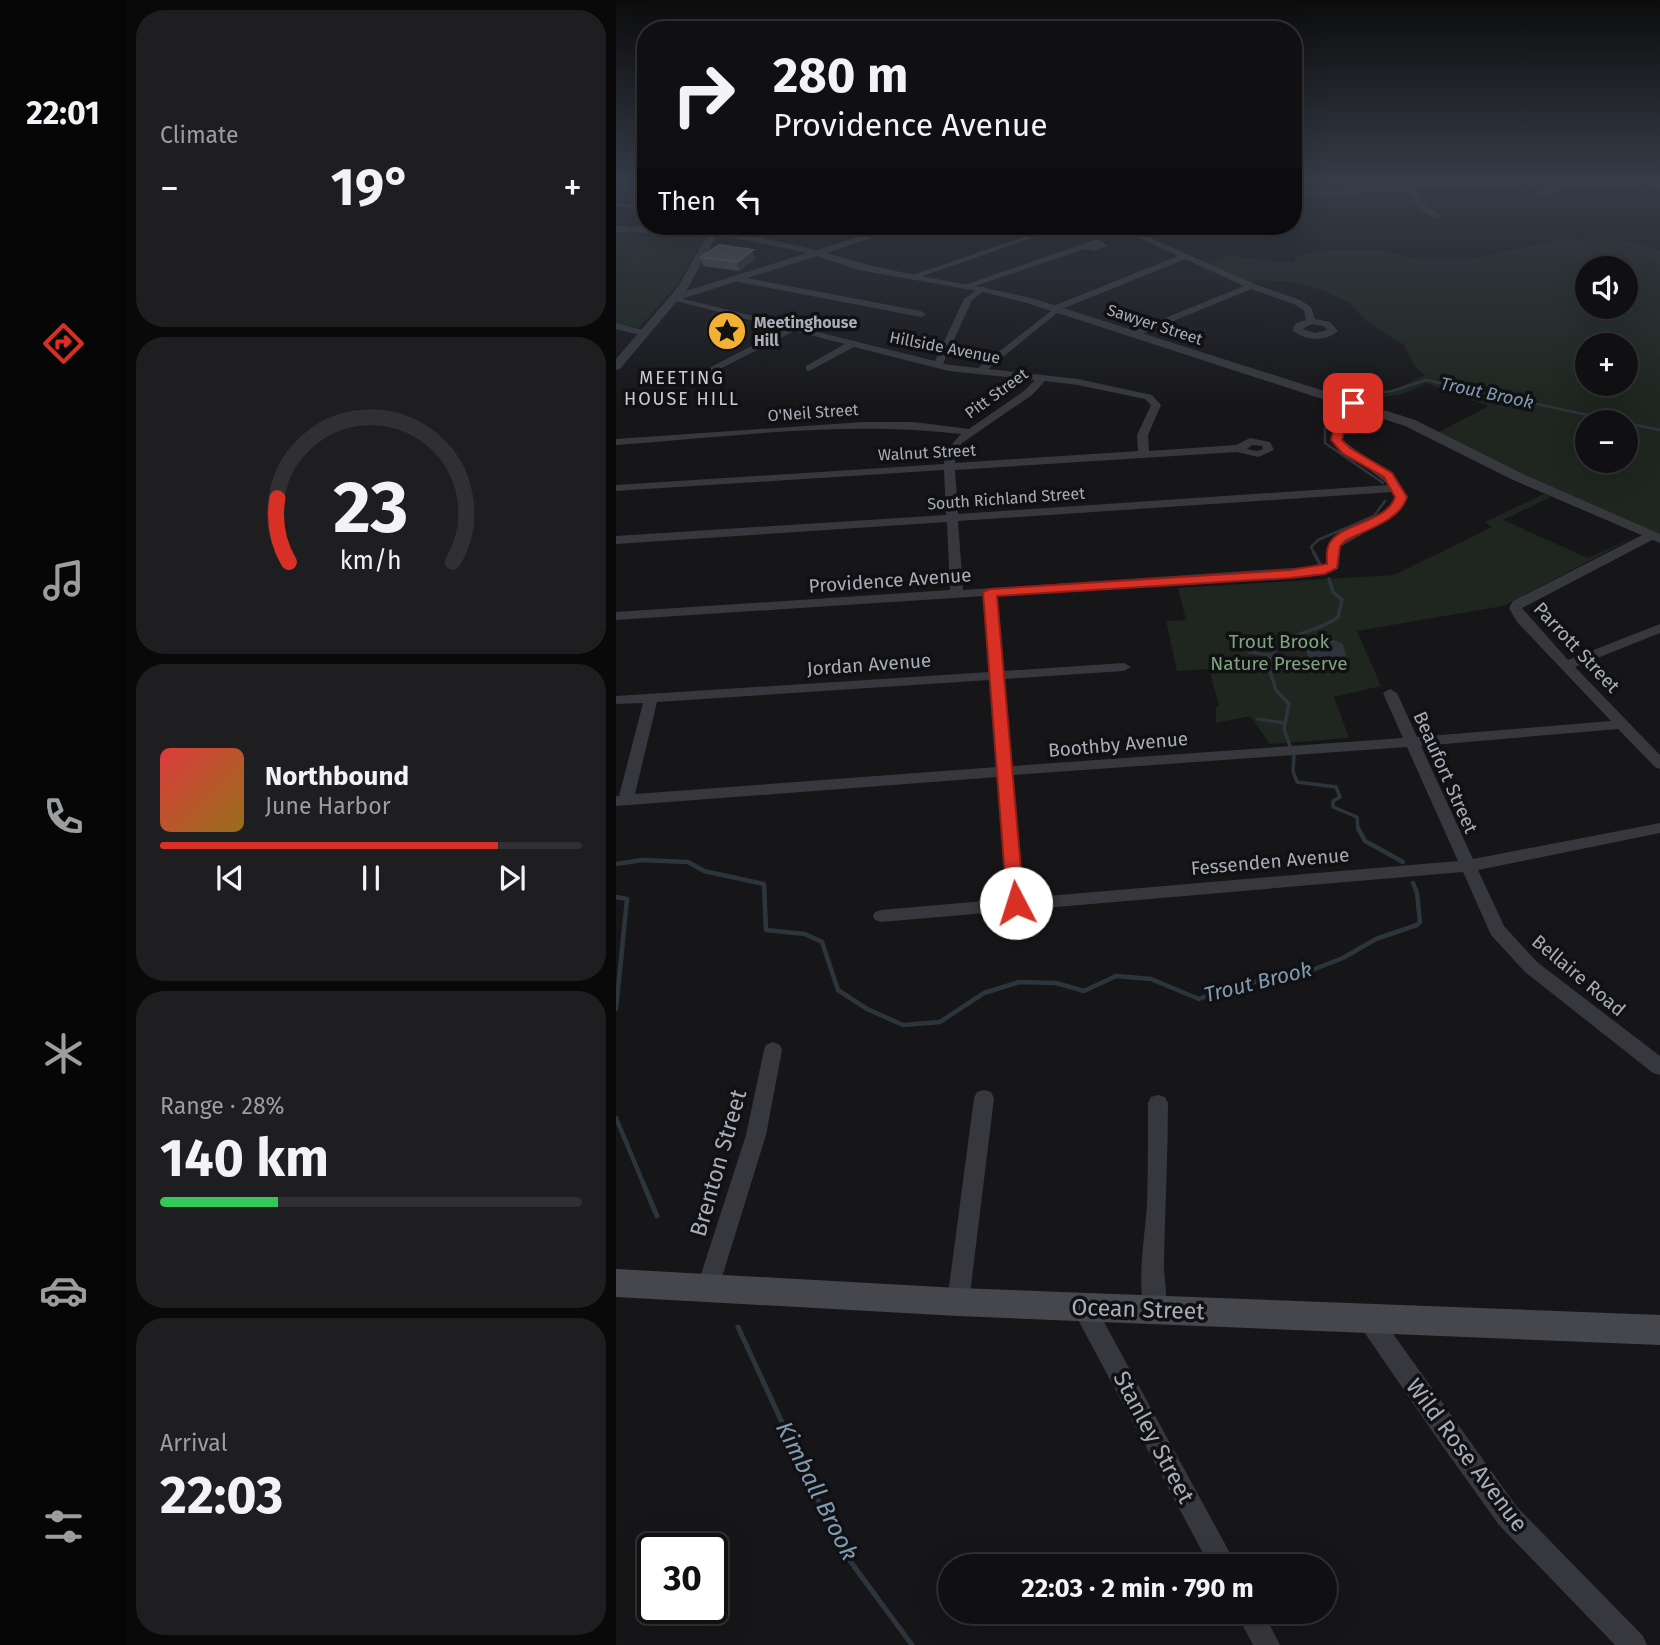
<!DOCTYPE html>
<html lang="en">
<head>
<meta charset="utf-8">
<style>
  body { margin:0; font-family:"Fira Sans",sans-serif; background:#1e1e20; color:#f1f3f6; height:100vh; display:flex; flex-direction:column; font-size:26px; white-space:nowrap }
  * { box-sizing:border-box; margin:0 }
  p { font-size:23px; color:#9c9d9f }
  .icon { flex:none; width:38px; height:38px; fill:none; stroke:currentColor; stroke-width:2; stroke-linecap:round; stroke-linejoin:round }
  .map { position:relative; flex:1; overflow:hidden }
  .details { display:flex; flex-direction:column; gap:10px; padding:10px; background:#09090a; width:490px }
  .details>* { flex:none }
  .banner { position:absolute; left:21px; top:21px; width:665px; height:214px; border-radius:28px; box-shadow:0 7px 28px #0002,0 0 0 2px #303032; background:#101012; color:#f1f3f6; overflow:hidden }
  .buttons { position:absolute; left:959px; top:256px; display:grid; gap:14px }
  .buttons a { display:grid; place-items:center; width:63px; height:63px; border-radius:50%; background:#101012; box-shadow:0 7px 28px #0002,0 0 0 2px #303032; font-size:35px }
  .speed { position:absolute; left:21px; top:1533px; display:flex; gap:14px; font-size:35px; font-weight:700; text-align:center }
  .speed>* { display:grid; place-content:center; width:91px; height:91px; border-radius:50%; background:#101012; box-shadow:0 7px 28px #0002,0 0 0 2px #303032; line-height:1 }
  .speed .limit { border:4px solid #111; border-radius:10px; background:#fff; color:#111 }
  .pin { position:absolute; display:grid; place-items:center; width:60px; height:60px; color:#fff; margin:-30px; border-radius:14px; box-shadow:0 4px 10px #0006 }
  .me { position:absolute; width:77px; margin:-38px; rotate:355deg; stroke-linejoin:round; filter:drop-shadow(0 0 5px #0008) }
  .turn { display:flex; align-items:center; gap:24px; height:147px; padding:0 21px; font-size:32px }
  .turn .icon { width:91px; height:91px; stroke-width:2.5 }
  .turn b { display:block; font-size:49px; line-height:60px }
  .then { display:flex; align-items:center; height:66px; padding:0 21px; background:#0003; gap:14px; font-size:26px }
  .big { font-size:52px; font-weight:700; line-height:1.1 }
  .details .widget { flex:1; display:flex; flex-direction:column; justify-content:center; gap:10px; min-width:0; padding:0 24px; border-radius:28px; background:#1e1e20 }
  .details .dial { align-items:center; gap:0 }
  .dial svg { height:182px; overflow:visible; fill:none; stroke:#303032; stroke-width:7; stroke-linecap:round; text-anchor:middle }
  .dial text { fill:#f1f3f6; stroke:none }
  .song { display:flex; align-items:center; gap:21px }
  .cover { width:84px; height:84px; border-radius:10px; background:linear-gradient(135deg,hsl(0 70% 55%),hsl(40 70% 35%)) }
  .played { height:7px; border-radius:4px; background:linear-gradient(90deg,#d93025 80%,#303032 80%) }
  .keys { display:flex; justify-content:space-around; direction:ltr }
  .heat { display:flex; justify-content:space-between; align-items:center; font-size:38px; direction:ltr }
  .charge { height:10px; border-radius:5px; background:linear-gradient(90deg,#34c759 28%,#303032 0) }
  .trip { position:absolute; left:322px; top:1554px; width:399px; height:70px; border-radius:35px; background:#101012; box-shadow:0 7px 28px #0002,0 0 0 2px #303032; font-weight:700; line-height:70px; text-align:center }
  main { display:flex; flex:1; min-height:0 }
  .tab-bar { display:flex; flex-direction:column; width:126px; justify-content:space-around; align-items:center; background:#060607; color:#9c9d9f }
  .tab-bar .icon { width:49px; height:49px }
  .tab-bar .selected { color:#d93025 }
  .tab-bar b { font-size:32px; color:#f1f3f6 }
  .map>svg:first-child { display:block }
  .green { fill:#1e261f; fill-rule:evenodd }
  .water { fill:#2c353c }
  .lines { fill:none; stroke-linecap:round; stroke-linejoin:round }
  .stream-far3 { stroke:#2c353c; stroke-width:2.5 }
  .stream-far2 { stroke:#2c353c; stroke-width:3.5 }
  .stream-far1 { stroke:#2c353c; stroke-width:4.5 }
  .stream { stroke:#2c353c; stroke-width:5 }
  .minor { fill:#37383d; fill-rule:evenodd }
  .tertiary { fill:#37383d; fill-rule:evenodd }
  .secondary { fill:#45474d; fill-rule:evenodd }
  .wall { fill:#47494d }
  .shaded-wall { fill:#2f3033 }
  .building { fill:#525359; stroke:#5f6168; stroke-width:2 }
  .route { fill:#d93025; stroke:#8d1f18; stroke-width:2 }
  .labels { text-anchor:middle; stroke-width:7; stroke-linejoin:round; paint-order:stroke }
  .far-poi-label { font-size:16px; font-weight:bold; fill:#a8adb8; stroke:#111113; text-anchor:start }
  .far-street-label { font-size:16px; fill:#a8adb8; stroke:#111113 }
  .far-neighbourhood-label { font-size:18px; letter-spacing:2px; fill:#c9ccd4; stroke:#111113 }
  .far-water-label { font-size:18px; font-style:italic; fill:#7f9bb3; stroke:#111113 }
  .street-label { font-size:19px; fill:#a8adb8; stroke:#111113 }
  .park-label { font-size:19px; fill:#7fa381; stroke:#111113 }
  .water-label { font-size:21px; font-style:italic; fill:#7f9bb3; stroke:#111113 }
  .near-street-label { font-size:23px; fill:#a8adb8; stroke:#111113 }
  .near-water-label { font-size:24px; font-style:italic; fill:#7f9bb3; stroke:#111113 }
</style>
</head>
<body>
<main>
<nav class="tab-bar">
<b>22:01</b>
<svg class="icon selected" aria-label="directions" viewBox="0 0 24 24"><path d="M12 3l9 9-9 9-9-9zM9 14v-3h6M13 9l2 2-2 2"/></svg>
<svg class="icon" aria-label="music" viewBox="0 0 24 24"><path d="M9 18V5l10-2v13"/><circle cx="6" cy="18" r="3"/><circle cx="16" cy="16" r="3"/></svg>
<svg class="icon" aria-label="phone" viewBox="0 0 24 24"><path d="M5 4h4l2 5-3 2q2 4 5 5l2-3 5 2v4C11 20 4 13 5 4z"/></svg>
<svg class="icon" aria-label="climate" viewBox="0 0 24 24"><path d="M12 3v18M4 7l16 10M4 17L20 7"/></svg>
<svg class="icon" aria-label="car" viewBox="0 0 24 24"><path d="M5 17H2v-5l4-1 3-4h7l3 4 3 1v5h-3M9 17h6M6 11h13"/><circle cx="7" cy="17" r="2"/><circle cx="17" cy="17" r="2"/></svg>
<svg class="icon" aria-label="filters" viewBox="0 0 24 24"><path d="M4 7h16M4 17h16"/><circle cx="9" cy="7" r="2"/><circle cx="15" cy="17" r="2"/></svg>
</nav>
<section class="details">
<div class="widget"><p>Climate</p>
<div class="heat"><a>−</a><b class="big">19°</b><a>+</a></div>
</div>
<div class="widget dial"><svg viewBox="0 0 100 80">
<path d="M14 69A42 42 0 1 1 86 69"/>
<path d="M14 69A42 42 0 0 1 9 41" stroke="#d93025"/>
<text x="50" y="56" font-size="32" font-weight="700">23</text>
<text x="50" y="72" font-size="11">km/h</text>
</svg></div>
<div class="widget">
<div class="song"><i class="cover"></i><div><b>Northbound</b><p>June Harbor</p></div></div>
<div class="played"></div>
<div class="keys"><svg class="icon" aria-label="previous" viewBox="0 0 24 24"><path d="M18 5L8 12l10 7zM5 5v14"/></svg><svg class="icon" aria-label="pause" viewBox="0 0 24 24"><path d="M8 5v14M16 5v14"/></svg><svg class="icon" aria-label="next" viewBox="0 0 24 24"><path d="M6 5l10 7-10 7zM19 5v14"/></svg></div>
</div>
<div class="widget"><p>Range · 28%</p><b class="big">140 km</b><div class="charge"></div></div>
<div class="widget"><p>Arrival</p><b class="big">22:03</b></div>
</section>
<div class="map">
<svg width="1044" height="1645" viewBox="0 0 1044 1645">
  <rect width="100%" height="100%" fill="#161618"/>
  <g class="green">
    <path d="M0 231 91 232 60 286 23 328 0 323Z"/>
    <path d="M944 239 1018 242 1044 250V539L819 434 873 406 810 383 787 394 765 397 809 375 800 368 788 345 753 323 732 302 707 290 678 282 641 280 635 286 589 264 609 256 678 263 680 256 716 250H764L800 259H856ZM971 268H1010V306H971ZM971 345H1010V383H971ZM971 422H1010V460H971Z"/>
    <path d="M928 494 935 497 887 520 972 558 1023 535 887 606 741 631 765 686 718 697 733 738 654 744 634 716 600 723V707L603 706 593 669 561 671 550 621 570 620 562 588 778 575 876 527 869 522Z"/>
  </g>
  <path class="water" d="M706 640H718L727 644 733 665C724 666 723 662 715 660 705 658 703 661 691 656V646Z"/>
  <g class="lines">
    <g class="stream-far3">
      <path d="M738 397 776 391 810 380 1004 422"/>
      <path d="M720 405 709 429V443L767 483"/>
      <path d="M1010 423 1044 430"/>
      <path d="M699 555 695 547 702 540 758 516 769 501"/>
    </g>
    <g class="stream-far2">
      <path d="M698 553 705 566"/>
      <path d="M633 652 653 655"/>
      <path d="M642 719 668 723"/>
      <path d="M674 746 668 729 673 704 660 690 651 662C668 629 697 636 722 617L726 600 717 592 713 579"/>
      <path d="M678 756 677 771 681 782 720 787 724 797 717 801V807L741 817 742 829"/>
    </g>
    <g class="stream-far1">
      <path d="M742 828 749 841 787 862"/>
      <path d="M0 864 26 860 72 862 88 871 148 884 150 930 189 934 206 942 222 990 251 1009 287 1025 324 1022 368 993 403 982 440 983 468 991 500 976 535 979 583 999 612 987 691 972 727 958 760 939 801 925 804 922 801 893 797 883"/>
      <path d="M0 897 11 899 0 1009"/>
      <path d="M0 1118 28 1185"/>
    </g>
    <g class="stream">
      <path d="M27 1183 41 1216"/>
      <path d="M122 1327 223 1546 296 1645"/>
    </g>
    <g class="minor">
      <path d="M934 179H942L938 193 921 195V191L932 189Z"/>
      <path d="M1016 179H1027L1044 185V190Z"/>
      <path d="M746 187 793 188 800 192 807 203 825 216 818 218 801 207 794 195 788 192 743 191Z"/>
      <path d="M0 203 30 204V208L0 207Z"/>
      <path d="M169 226H181L140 240 133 238Z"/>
      <path d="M440 226H451L298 279 291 277Z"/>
      <path d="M498 226H508L638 284 684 300 695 307 699 319 714 322 722 331C709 342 689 341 676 330L680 323 690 320 688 310 678 304 635 289 521 336H515V332L628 286 569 259 446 309 372 369 462 379 536 395 545 405 532 435 533 451 620 445 634 438 654 442 658 450 642 457 621 452 339 470 342 514 773 485 715 440 719 421 733 401 737 400 742 403 729 421 726 439C750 461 776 468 791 497L777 516 724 547 723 566 709 574 381 595 387 671 508 663 515 667 508 671 388 679 396 766 787 738 767 693 774 689 781 693 801 737 995 721 901 622 893 608 897 601 1032 532H1040V538L906 608 952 660 1044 624V633L959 667 1044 755V769L1039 767 1002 729 805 746 857 859 1044 823V833L862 870 888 926 921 962 1044 1056V1075L1037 1073 909 972 875 935 847 872 265 922 259 920 257 916 259 912 265 910 391 899 382 777 0 806V796H3L27 703 0 704V696L374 672 368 596 0 620V612L334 590 331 522 0 544V536L330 515 328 470 0 491V485L328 464 329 452 345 434C232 420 113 437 0 445V439L247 422H298L353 429 408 391 419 380 333 371 238 347 193 371 190 370V366L229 344 178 331 98 372 95 371V367L168 329 56 300V296L319 361 348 299 367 286 371 289 356 300 327 364 362 368 435 311V307L562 256ZM696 324 708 326 711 330 699 333 686 329ZM429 381 462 385 529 399 535 405 521 435 522 451 339 463V452L346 443 416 395ZM636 445 646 446 647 449 641 451 631 449ZM777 492 779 497C766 522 734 526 714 543L711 564 706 566 347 590 342 521ZM374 680 381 767 19 794 41 702ZM791 747 842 861 408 898 397 775Z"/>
      <path d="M607 226H619L632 231 628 233Z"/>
      <path d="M478 240H484L492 246 479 251 469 249 353 288 346 286Z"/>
      <path d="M120 276 305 311 310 314 305 317 117 281V277Z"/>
      <path d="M0 323 31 331 33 333 28 336 0 329Z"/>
      <path d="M157 1042 164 1045 166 1050 150 1135 102 1290 99 1297 91 1300 83 1297 80 1290 130 1135 148 1050 150 1045Z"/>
      <path d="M368 1090 375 1092 378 1098 353 1302 350 1309 342 1313 334 1309 331 1302 358 1098 361 1092Z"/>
      <path d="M542 1095 549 1097 552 1103C552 1155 549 1207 548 1259 547 1278 554 1300 547 1318L539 1321 531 1318C519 1290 529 1236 531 1205 532 1171 532 1137 532 1103L535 1097Z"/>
      <path d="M468 1297 476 1300 621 1566H594L460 1316 457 1308 460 1300Z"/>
      <path d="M752 1307 760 1310 901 1507 1027 1636 1031 1645H999L883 1525 825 1444 744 1326 741 1318 744 1310Z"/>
      <path d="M620 1612H647L664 1645H637Z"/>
    </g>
    <g class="tertiary">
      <path d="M792 179H884L880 182 804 183 717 197 677 198V192L717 191Z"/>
      <path d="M0 226 95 229 96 226H106L104 229 201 250 276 226H290L211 253C278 275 350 282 419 299L799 420 907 474 1044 534V543L897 480 789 426 411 303 367 292 243 270 201 256 62 300 4 369 0 370V359L62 287 91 235 0 232ZM101 235H105L191 253 70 291Z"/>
    </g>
    <path class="secondary" d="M0 1269 342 1288 1044 1315V1345L342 1316 0 1297Z"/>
  </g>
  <g class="wall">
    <path d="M111 226H124L122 230 112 228Z"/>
    <path d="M85 257 139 259 123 271 87 266Z"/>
  </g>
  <path class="shaded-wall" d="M137 250 139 259 123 271 121 262Z"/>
  <path class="building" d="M103 245 137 250 121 262 85 257Z"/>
  <linearGradient id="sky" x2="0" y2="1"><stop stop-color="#0c0c0d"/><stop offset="0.44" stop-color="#363c48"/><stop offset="1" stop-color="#363c48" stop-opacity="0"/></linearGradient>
  <rect width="1044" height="410" fill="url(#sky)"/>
  <path class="route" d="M733 401 742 403 730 421 726 440 734 448 776 473 791 497C784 521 749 530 729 541L724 546 721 568 709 574 674 578 381 596 408 903 406 908H394L391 903 367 592 374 589 674 570 711 564C711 559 710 552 712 547 719 523 771 524 779 497L768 477 726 453 715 440 719 421Z"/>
  <defs>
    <g id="sight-disc" transform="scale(2.0125)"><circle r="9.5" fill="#f2b134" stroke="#111113"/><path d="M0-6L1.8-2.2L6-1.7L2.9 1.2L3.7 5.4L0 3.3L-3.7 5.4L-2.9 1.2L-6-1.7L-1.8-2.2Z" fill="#111"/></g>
  </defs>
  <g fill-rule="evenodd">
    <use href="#sight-disc" x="111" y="331"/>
  </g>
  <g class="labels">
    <g class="far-poi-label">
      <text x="138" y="328">Meetinghouse<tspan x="138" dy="18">Hill</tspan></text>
    </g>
    <g class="far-street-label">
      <text transform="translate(539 324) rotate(18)" y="6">Sawyer Street</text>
      <text transform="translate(329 347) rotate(11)" y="6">Hillside Avenue</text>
      <text transform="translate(380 393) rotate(-36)" y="6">Pitt Street</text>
      <text transform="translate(197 412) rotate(-4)" y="6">O'Neil Street</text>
      <text transform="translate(311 452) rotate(-3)" y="6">Walnut Street</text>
      <text transform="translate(390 498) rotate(-4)" y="6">South Richland Street</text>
    </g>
    <g class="far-neighbourhood-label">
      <text x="66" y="384">MEETING<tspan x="66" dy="21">HOUSE HILL</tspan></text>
    </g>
    <g class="far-water-label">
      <text transform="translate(871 393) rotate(12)" y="6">Trout Brook</text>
    </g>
    <g class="street-label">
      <text transform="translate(274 580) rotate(-4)" y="7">Providence Avenue</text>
      <text transform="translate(961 647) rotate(47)" y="7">Parrott Street</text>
      <text transform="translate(253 664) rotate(-4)" y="7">Jordan Avenue</text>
      <text transform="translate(502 744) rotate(-5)" y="7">Boothby Avenue</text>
      <text transform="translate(830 772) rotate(66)" y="7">Beaufort Street</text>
      <text transform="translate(654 861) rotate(-5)" y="7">Fessenden Avenue</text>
      <text transform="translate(963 975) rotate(40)" y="7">Bellaire Road</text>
    </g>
    <g class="park-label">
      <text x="663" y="648">Trout Brook<tspan x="663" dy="22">Nature Preserve</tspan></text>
    </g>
    <g class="water-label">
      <text transform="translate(642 982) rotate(-14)" y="7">Trout Brook</text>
    </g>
    <g class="near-street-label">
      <text transform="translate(102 1163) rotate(-74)" y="8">Brenton Street</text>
      <text transform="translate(522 1309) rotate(2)" y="8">Ocean Street</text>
      <text transform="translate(538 1437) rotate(62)" y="8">Stanley Street</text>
      <text transform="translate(851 1455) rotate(53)" y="8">Wild Rose Avenue</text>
    </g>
    <g class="near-water-label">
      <text transform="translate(201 1491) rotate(63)" y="8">Kimball Brook</text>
    </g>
  </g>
</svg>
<div class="buttons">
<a><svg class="icon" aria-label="sound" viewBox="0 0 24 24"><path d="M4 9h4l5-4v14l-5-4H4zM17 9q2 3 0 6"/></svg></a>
<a>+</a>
<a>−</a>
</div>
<div class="speed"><div class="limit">30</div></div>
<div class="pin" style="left:737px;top:403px;background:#d93025"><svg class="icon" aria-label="arrive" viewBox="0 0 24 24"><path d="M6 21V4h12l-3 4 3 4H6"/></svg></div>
<svg class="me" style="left:400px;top:903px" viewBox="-20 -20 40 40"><circle r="19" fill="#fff"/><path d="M0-13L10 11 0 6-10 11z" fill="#d93025"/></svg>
<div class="trip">22:03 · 2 min · 790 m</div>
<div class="banner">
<div class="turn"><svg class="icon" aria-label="right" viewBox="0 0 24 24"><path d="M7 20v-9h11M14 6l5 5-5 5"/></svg><div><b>280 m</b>Providence Avenue</div></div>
<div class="then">Then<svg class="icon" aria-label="left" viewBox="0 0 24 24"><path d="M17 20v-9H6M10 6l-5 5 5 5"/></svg></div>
</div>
</div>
</main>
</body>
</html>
